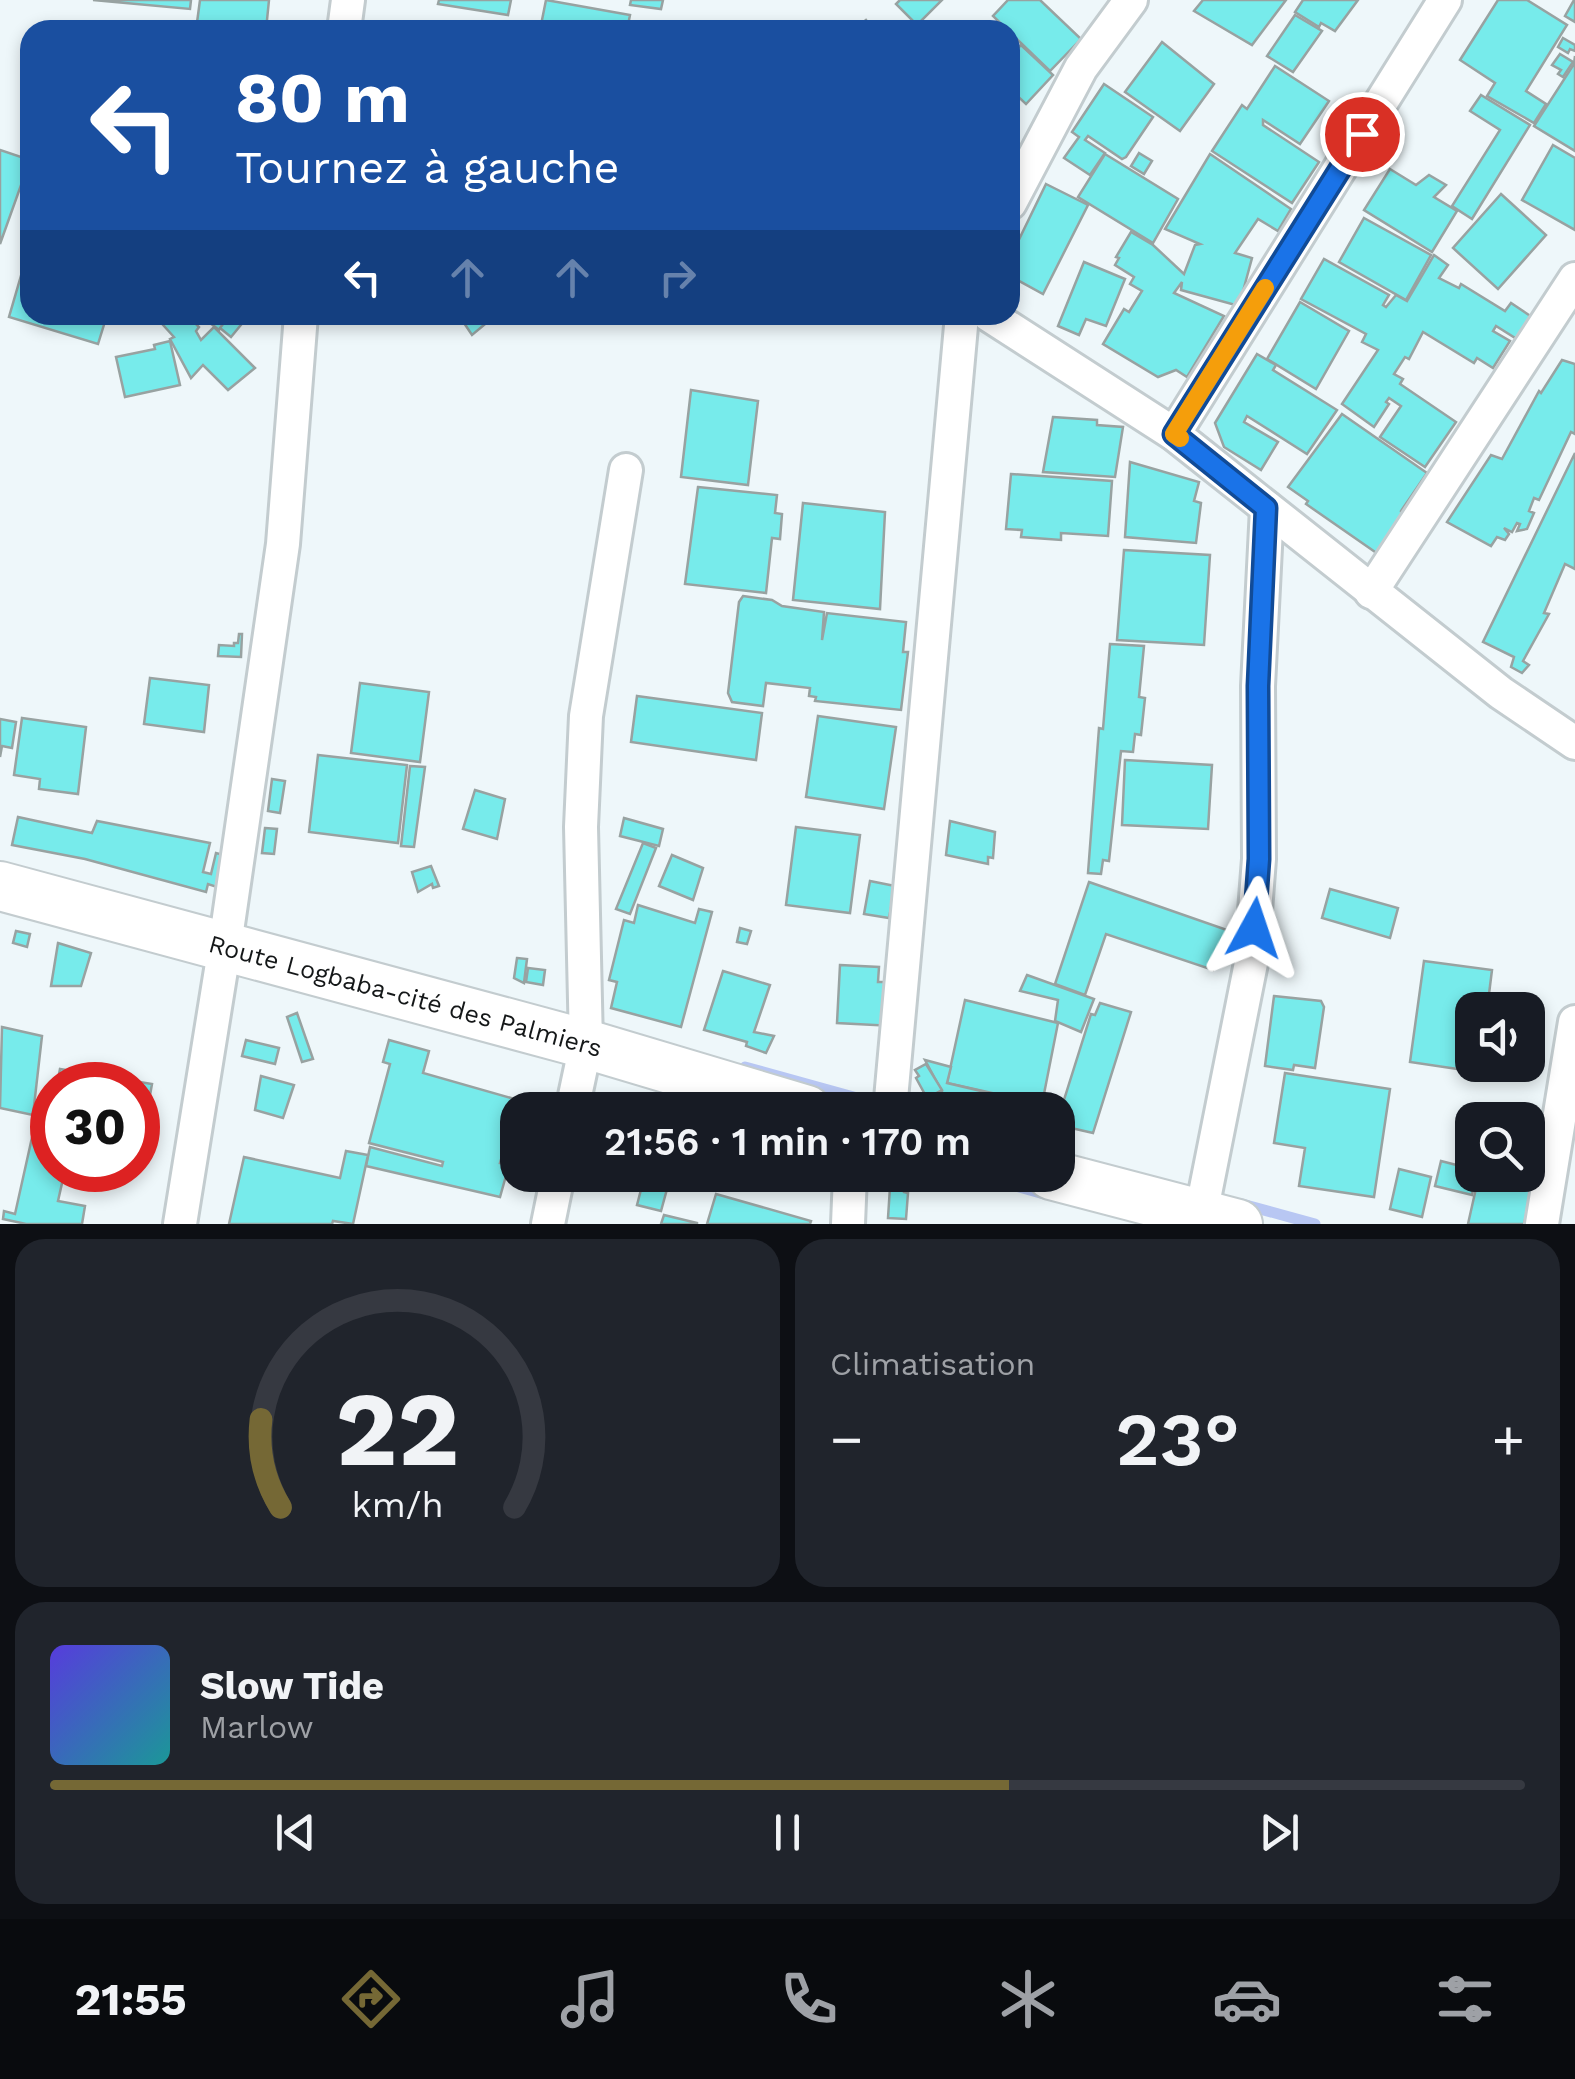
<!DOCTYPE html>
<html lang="fr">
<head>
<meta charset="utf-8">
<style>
  body { margin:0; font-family:"Work Sans",sans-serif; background:#20242c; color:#f1f3f6; height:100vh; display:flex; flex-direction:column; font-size:38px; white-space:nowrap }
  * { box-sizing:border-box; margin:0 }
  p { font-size:32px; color:#9ea1a6 }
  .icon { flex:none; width:55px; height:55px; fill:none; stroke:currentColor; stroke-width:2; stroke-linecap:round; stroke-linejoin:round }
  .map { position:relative; height:1224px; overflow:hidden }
  .panel { display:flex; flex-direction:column; gap:15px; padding:15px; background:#0d0f14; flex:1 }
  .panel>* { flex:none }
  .hud { position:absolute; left:20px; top:20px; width:1000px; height:305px; border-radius:30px; box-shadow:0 5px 15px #0003; background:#1a4fa0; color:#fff; overflow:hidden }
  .fabs { position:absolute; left:1455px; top:992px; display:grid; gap:20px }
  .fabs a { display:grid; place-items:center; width:90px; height:90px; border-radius:20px; background:#171b24; box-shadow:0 5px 15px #0003; font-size:50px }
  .speed { position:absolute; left:30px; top:1062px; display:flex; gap:20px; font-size:50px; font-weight:700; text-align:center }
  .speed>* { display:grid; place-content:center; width:130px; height:130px; border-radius:50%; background:#171b24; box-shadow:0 5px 15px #0003; line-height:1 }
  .speed .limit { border:15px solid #d22; background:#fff; color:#111 }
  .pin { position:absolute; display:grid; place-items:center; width:85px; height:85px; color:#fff; margin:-42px; border:5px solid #fff; border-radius:50%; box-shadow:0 2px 10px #0007 }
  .me { position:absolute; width:110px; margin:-55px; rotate:5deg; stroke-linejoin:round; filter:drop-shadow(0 0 8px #0008) }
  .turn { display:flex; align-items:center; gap:35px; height:210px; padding:0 50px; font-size:45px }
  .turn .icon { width:130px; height:130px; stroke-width:2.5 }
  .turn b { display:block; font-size:70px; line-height:85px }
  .lanes { display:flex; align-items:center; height:95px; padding:0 50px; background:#0003; justify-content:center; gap:50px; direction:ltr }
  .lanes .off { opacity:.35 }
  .big { font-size:75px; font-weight:600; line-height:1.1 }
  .panel .tile { flex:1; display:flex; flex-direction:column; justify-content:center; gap:15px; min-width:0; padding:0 35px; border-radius:30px; background:#20242c }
  .panel .dial { align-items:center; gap:0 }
  .dial svg { height:260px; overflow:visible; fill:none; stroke:#363941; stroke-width:7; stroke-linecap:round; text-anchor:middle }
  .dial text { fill:#f1f3f6; stroke:none }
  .song { display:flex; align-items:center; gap:30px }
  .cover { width:120px; height:120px; border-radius:15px; background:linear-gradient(135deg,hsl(250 70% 55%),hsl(180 70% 35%)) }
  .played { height:10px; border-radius:5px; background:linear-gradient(90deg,#756835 65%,#363941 65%) }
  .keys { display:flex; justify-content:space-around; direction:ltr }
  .heat { display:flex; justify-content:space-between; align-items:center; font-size:55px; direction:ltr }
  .panel .tiles { flex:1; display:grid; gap:15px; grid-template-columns:1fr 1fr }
  .tile:last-child { grid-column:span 2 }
  .trip { position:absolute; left:500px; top:1092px; width:575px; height:100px; border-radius:30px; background:#171b24; box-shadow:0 5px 15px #0003; font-weight:600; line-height:100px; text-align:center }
  .tabs { display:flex; height:160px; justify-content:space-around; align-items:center; background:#090b0e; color:#9ea1a6 }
  .tabs .icon { width:70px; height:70px }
  .tabs .selected { color:#756835 }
  .tabs b { font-size:45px; color:#f1f3f6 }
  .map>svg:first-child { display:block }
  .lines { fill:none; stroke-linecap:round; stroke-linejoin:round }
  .stream { stroke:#b8c7f3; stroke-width:11 }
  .building { fill:#77ebeb; stroke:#98a2a1; stroke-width:2.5 }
  .minor-casing { stroke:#c3cccf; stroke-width:38 }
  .secondary-casing { stroke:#c3cccf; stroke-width:52 }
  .minor { stroke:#fff; stroke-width:32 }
  .secondary { stroke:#fff; stroke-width:48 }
  .route-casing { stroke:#114b97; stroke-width:25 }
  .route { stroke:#1a73e8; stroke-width:18 }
  .slow { stroke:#f59e0b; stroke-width:18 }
  .labels { text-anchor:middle; stroke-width:8; stroke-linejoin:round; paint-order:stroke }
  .street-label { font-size:25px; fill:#141718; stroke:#fff }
</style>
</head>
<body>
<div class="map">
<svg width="1575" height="1224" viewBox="0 0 1575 1224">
  <rect width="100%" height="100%" fill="#eef7fa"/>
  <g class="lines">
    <g class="stream">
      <path d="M745 1067 886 1106"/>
      <path d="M978 1175 1044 1194"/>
      <path d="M1242 1204 1315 1224"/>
    </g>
  </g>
  <g class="building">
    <path d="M93 0H191L190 9Z"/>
    <path d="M200 0H269L266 30H196Z"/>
    <path d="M439 0H511L508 15 438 4Z"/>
    <path d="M546 0 630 15 627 30H540Z"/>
    <path d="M631 0H663L661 9 630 5Z"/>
    <path d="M900 0H942L917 25 896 4Z"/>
    <path d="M1008 0H1040L1081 39 1050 71 993 16Z"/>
    <path d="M1203 0H1286L1252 45 1194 11Z"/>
    <path d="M1303 0H1358L1335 31 1321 23 1319 27 1295 12Z"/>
    <path d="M1498 0H1527L1567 25 1526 91 1546 104 1534 123 1487 96 1495 83 1460 60Z"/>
    <path d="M1574 0H1575V22L1565 16Z"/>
    <path d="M1295 15 1322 31 1293 72 1267 56Z"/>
    <path d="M866 20 874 30H853Z"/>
    <path d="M1563 38 1575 45V51L1570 49 1568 53 1558 47Z"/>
    <path d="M1162 42 1214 84 1180 131 1125 92Z"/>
    <path d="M1021 45 1053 75 1026 104 1010 89V56Z"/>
    <path d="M1560 54 1573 62 1563 77 1558 74 1561 70 1552 65Z"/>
    <path d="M1575 56V151L1534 126 1574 64Z"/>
    <path d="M1275 66 1329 101 1300 144 1263 120V125L1319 162 1292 203 1212 151 1242 105 1247 109Z"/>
    <path d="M1104 84 1153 117 1126 157 1122 159 1088 136 1085 140 1105 153 1090 175 1064 158 1079 137 1072 132Z"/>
    <path d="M1481 95 1530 125 1472 219 1452 206 1500 130 1470 111Z"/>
    <path d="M1553 145 1575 158V230L1522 200Z"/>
    <path d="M0 150 30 160 0 244Z"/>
    <path d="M1139 153 1152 161 1144 174 1131 166Z"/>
    <path d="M1105 154 1178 199 1153 243 1078 197Z"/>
    <path d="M1210 154 1291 209 1278 231 1258 219 1235 253 1252 258 1239 306 1181 290 1182 282 1174 293 1224 316 1187 377 1176 370 1158 377 1103 344 1124 309 1129 312 1142 291 1130 284 1134 277 1115 265 1119 258 1116 257 1131 232 1153 245 1184 274 1195 245 1200 244 1165 229Z"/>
    <path d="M1390 169 1416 185 1429 175 1446 185 1434 197 1457 211 1432 252 1364 210Z"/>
    <path d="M1046 184 1088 205 1043 294 1010 276V258Z"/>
    <path d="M1501 194 1546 235 1498 289 1453 248Z"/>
    <path d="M1364 218 1431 255 1406 300 1339 262Z"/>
    <path d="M1434 255 1448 265 1439 278 1459 288 1461 284 1505 311 1511 303 1535 319 1520 341 1496 326 1493 331 1510 341 1493 368 1477 358 1474 363 1423 332 1409 359 1405 357 1394 374 1403 379 1400 384 1456 422 1425 467 1380 437 1401 406 1389 398 1386 402 1389 404 1374 427 1342 404 1378 350 1362 342 1366 334 1301 299 1324 259 1389 295 1383 305 1386 307 1396 295 1407 301Z"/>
    <path d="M25 262 30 264V315H107L98 344 9 317Z"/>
    <path d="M1084 262 1125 279 1106 326 1086 319 1079 335 1058 326Z"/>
    <path d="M1300 302 1349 331 1316 389 1267 359Z"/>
    <path d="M154 315H187L199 327 196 331 201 340 214 327 255 368 228 390 203 365 191 378 170 339 174 337Z"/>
    <path d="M200 315H231L219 330Z"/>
    <path d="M230 315H249L231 337 220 328Z"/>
    <path d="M463 315H496L472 335 460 317Z"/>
    <path d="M170 341 180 385 125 397 116 357 155 349 154 345Z"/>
    <path d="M1257 354 1276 365 1273 370 1337 410 1307 454 1247 416 1244 422 1278 442 1261 470 1224 447 1215 423Z"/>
    <path d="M1562 360 1575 364V434L1571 432 1539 500 1534 498 1529 511 1534 513 1527 529 1517 531 1520 524 1517 523 1512 532 1504 528 1509 534 1505 540 1497 537 1491 546 1447 522 1491 455 1502 459 1539 391 1541 393Z"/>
    <path d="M691 390 758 401 748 485 681 477Z"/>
    <path d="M1342 414 1427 473 1401 511 1405 515 1378 554 1306 504 1308 501 1288 487Z"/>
    <path d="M1053 417 1097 420V425L1123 427 1115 477 1043 472Z"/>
    <path d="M1575 453V569L1565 564 1544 613 1549 614 1523 661 1529 665 1522 673 1511 667 1514 657 1483 642Z"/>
    <path d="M1130 462 1199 482 1194 501 1201 503 1196 543 1125 537Z"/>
    <path d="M1011 474 1112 481 1108 536 1061 533V540L1021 537 1022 530 1006 529Z"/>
    <path d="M698 487 777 495 775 513 782 514 780 539 772 538 766 593 685 584Z"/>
    <path d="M803 503 885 512 880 609 793 600Z"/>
    <path d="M1124 550 1210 555 1204 645 1117 640Z"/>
    <path d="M743 596 772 600 782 606 824 612 822 640 827 613 906 622 903 652H908L901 710 815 701 816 697 809 696 810 688 766 683 763 706 732 702 728 693 739 602Z"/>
    <path d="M239 634H242L241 657 218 656 219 645 234 646V643H238Z"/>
    <path d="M1110 644 1144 646 1139 697 1145 698 1141 735 1135 734 1133 752 1121 751 1109 861 1103 860 1101 874 1088 873 1099 728 1103 729Z"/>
    <path d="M150 678 209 685 204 732 144 724Z"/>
    <path d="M360 683 429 692 420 762 351 753Z"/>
    <path d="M637 696 762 713 756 760 631 742Z"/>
    <path d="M818 716 896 727 884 809 806 797Z"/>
    <path d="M22 718 86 727 78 794 39 789 40 779 14 775Z"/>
    <path d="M0 719 16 722 12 748 2 746 0 757Z"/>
    <path d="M318 755 407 765 398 843 309 832Z"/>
    <path d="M1125 760 1212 765 1208 829 1122 825Z"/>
    <path d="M410 766 425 767 414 847 401 846Z"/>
    <path d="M272 779 285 781 280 813 268 811Z"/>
    <path d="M475 790 505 799 497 839 463 829Z"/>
    <path d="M18 817 92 833 97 821 210 843 203 872 211 874 216 853 231 857 223 889 208 884 206 892 85 859 12 845Z"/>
    <path d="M624 818 663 829 659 846 620 836Z"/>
    <path d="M950 821 995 832 993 858 988 857V864L946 855Z"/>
    <path d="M796 827 860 835 850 913 786 905Z"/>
    <path d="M265 828 277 829 274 854 262 853Z"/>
    <path d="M643 843 656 848 630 914 616 909Z"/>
    <path d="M672 855 703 868 693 900 659 886Z"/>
    <path d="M431 866 439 886 433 888 432 884 418 892 412 872Z"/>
    <path d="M870 881 895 886 889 918 864 914Z"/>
    <path d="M1089 882 1227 930 1213 970 1106 934 1085 995 1055 984Z"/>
    <path d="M1330 889 1398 908 1390 938 1322 918Z"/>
    <path d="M638 905 695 923 699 909 712 912 681 1027 611 1008 617 982 609 980 624 920 634 923Z"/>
    <path d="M740 928 751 931 747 944 737 942Z"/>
    <path d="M16 931 30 934 27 947 13 943Z"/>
    <path d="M58 943 91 953 81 986H51Z"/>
    <path d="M517 958 527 959 524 983 514 978Z"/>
    <path d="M1424 961 1492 970 1487 1010H1472V1065H1479L1478 1072 1410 1062Z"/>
    <path d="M840 965 879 967 878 982H895L893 1026 837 1023Z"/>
    <path d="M528 968 545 970 543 985 526 982Z"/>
    <path d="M723 971 770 985 754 1032 774 1036 766 1053 746 1046 747 1042 704 1030Z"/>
    <path d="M1027 975 1094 999 1081 1032 1055 1021 1058 1000 1020 991Z"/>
    <path d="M1274 996 1321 1001 1324 1007 1315 1068 1294 1065 1293 1070 1265 1066Z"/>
    <path d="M965 1000 1058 1023 1042 1104 947 1083Z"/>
    <path d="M1100 1003 1131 1012 1093 1133 1058 1125V1119L1091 1014 1095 1015Z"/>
    <path d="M297 1013 313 1059 302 1062 287 1017Z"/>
    <path d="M2 1027 42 1036 33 1115 0 1108Z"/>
    <path d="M246 1040 279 1048 275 1064 242 1056Z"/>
    <path d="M389 1040 429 1051 423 1073 518 1100 500 1163 509 1165 500 1197 366 1166 370 1147 442 1166 443 1162 369 1143 390 1064 383 1062Z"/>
    <path d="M925 1060 951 1067 947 1083 981 1091 979 1110 948 1103Z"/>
    <path d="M926 1064 942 1090 927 1098 916 1078 919 1076 915 1070Z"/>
    <path d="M60 1069 152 1084 143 1134 138 1133V1085H57Z"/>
    <path d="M1285 1073 1390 1089 1374 1197 1299 1186 1305 1148 1274 1143Z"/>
    <path d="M261 1076 294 1085 283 1118 255 1110Z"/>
    <path d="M1003 1095 1022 1100 1020 1110H1000Z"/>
    <path d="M52 1103V1170H65L58 1201 85 1206 82 1224H26L3 1219 4 1211 15 1214 37 1115 49 1118Z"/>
    <path d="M346 1151 368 1155 353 1224 333 1221 332 1224H229L244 1157 340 1178Z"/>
    <path d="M1441 1161 1472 1169V1175H1476L1472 1195 1435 1186Z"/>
    <path d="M1399 1169 1431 1177 1422 1217 1390 1209Z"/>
    <path d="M1479 1175H1497L1534 1184 1539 1214 1527 1212 1524 1224H1468Z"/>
    <path d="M643 1182 667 1189 661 1211 637 1205Z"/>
    <path d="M895 1183 904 1184V1192L908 1193 906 1219 888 1218 890 1187 895 1188Z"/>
    <path d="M716 1194 811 1221 810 1224H707Z"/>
    <path d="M664 1215 697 1223V1224H661Z"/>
  </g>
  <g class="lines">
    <g class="minor-casing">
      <g id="minor">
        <path d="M344 30 348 0"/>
        <path d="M1010 203 1081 68 1131 0"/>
        <path d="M989 315 1174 434 1501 693 1575 743"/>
        <path d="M1174 434 1445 0"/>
        <path d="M1371 592 1575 279"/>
        <path d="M572 1110 586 1044 581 827 586 716 626 470"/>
        <path d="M890 1110 962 315"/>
        <path d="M180 1224 225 945 283 544 301 315"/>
        <path d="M548 1224 558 1175"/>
        <path d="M848 1224 850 1175"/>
        <path d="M1199 1224 1251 963 1259 859 1258 686 1267 508"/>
        <path d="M1542 1224 1575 1022"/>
      </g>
    </g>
    <g class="secondary-casing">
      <g id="secondary">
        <path id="s1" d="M0 886 586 1044 807 1110"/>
        <path d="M1051 1175 1238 1224"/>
      </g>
    </g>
    <use href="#minor" class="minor"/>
    <use href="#secondary" class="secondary"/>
  </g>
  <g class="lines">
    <g class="route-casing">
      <path id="route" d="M1254 928 1259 859 1258 686 1266 508 1174 434 1362 134"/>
    </g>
    <use href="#route" class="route"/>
    <path class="slow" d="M1180 438 1174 434 1265 288"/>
  </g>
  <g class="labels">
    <g class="street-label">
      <text dy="9" stroke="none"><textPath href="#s1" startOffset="420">Route Logbaba-cité des Palmiers</textPath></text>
    </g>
  </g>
</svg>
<div class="fabs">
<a><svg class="icon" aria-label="sound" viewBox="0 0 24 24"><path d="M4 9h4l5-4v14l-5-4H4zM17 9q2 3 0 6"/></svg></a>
<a><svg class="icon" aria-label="search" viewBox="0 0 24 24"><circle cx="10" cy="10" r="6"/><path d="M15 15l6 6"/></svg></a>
</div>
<div class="speed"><div class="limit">30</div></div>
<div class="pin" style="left:1362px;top:134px;background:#d93025"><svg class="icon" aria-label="arrive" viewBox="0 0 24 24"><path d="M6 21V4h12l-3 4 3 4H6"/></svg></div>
<svg class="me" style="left:1254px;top:928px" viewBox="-20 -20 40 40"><path d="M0-17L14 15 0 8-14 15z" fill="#1a73e8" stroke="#fff" stroke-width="4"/></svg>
<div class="trip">21:56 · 1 min · 170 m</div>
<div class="hud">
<div class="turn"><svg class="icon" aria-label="left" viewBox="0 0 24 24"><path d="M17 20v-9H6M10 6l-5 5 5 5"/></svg><div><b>80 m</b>Tournez à gauche</div></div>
<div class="lanes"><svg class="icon" aria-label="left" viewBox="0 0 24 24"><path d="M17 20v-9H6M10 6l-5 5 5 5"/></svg><svg class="icon off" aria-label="ahead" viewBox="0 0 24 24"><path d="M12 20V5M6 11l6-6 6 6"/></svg><svg class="icon off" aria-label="ahead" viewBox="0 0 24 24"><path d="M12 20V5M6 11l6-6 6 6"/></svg><svg class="icon off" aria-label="right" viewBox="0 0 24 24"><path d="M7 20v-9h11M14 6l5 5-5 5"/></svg></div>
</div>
</div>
<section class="panel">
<div class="tiles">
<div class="tile dial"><svg viewBox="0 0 100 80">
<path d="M14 69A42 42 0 1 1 86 69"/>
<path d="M14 69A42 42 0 0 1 8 42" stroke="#756835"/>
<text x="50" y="56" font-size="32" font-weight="700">22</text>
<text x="50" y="72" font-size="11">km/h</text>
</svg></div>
<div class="tile"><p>Climatisation</p>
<div class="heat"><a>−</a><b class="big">23°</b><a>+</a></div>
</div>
<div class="tile">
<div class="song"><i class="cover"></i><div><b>Slow Tide</b><p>Marlow</p></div></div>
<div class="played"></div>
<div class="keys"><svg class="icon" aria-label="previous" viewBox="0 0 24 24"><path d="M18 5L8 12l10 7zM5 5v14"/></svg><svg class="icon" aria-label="pause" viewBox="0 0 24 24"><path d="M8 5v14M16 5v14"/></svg><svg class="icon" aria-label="next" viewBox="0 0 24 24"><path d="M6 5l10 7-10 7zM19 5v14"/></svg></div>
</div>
</div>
</section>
<nav class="tabs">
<b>21:55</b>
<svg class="icon selected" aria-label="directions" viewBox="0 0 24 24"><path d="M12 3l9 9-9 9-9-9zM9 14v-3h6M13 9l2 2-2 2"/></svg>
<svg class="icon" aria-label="music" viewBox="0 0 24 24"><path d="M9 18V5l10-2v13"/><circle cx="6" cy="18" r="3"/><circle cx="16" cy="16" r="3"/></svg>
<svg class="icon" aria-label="phone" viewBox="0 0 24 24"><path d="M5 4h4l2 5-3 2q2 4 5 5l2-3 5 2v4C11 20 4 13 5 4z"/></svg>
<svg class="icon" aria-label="climate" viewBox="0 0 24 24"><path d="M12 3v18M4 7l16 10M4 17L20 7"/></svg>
<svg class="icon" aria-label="car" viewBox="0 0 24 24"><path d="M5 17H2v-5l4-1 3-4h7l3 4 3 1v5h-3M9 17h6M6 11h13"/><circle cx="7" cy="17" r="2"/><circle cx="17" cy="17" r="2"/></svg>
<svg class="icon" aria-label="filters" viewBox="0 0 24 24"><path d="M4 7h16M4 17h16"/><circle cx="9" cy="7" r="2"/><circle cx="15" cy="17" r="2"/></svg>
</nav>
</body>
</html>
